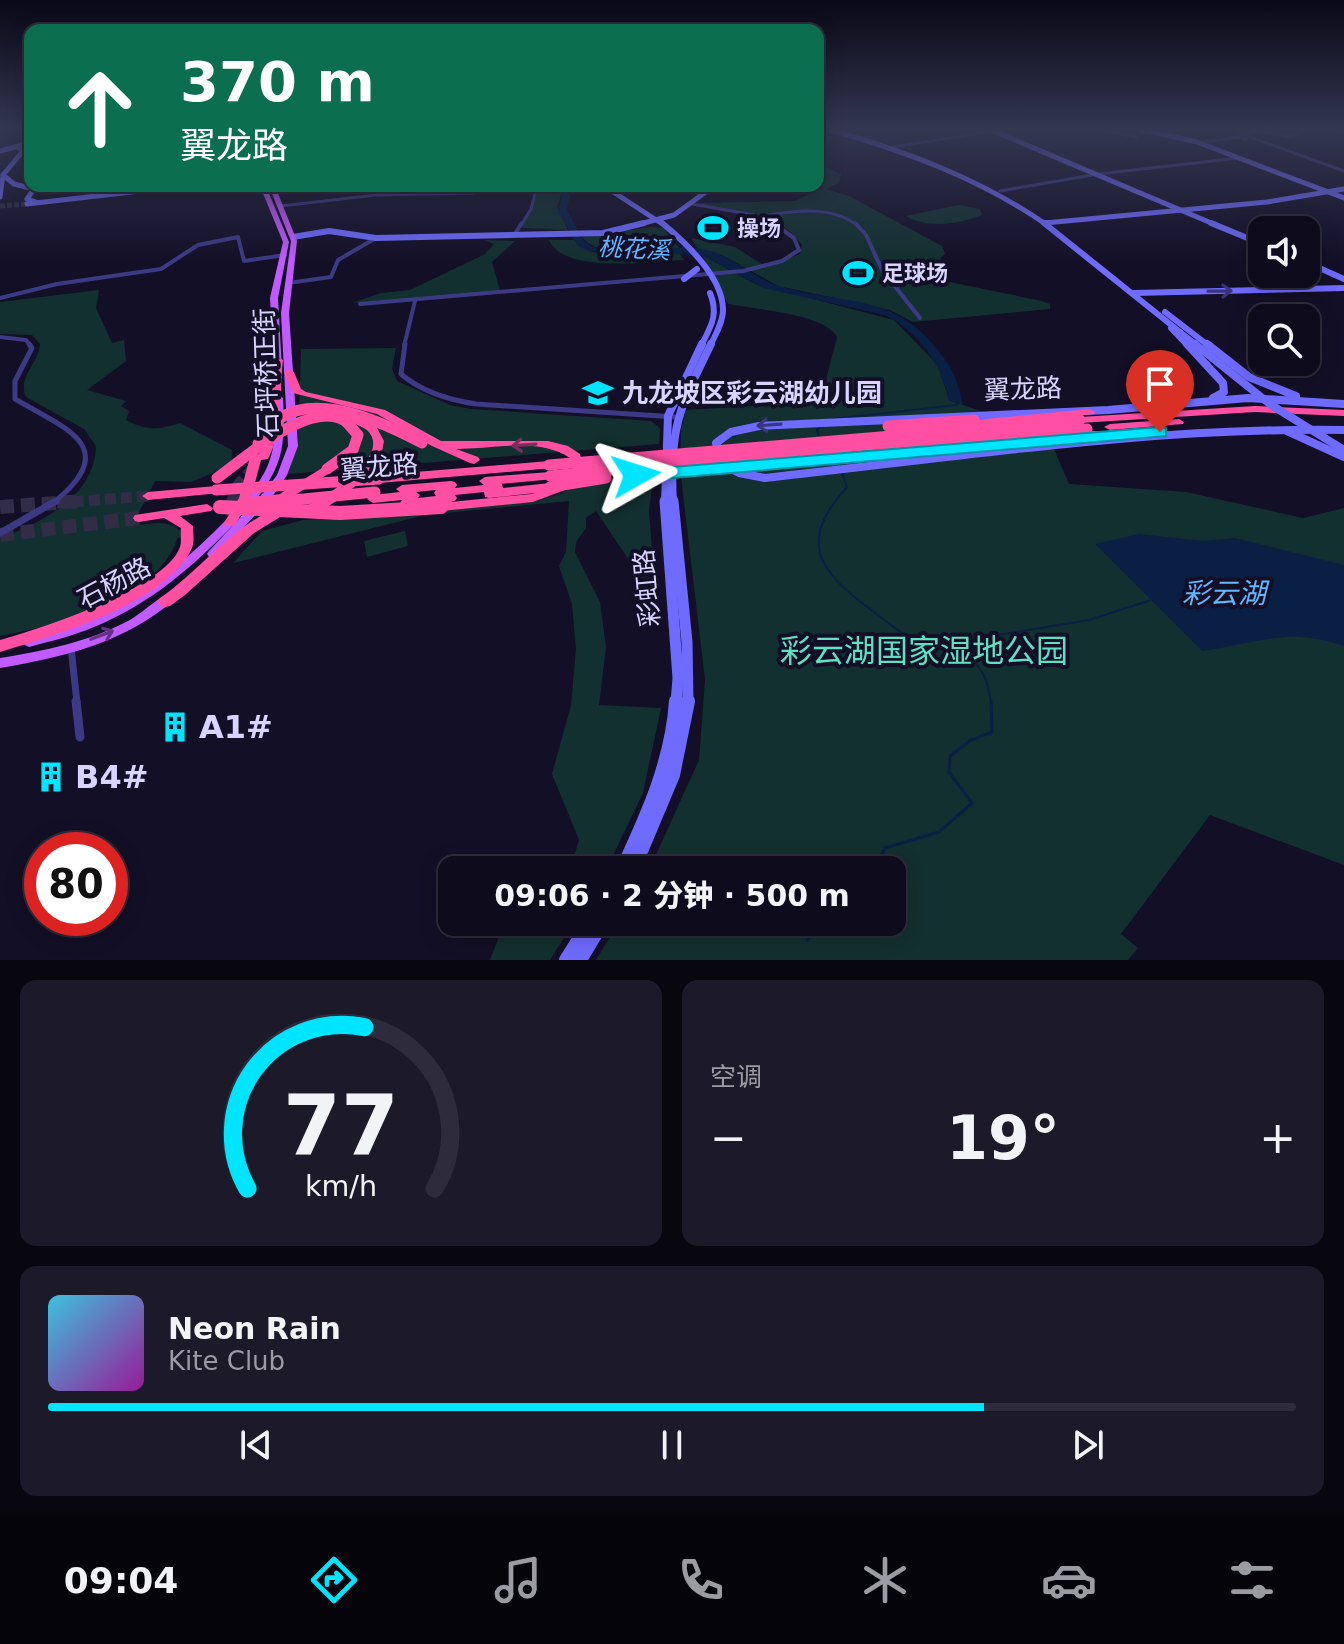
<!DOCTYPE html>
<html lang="zh">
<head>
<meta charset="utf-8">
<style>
  body { margin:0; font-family:"DejaVu Sans","Noto Sans SC",sans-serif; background:#1c1929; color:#f1f3f6; height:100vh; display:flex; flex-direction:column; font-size:30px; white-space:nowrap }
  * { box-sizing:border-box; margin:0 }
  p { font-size:26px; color:#9b9ba3 }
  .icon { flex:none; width:44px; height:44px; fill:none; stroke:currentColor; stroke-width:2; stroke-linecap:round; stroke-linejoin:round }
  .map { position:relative; height:960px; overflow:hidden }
  .side { display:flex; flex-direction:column; gap:20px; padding:20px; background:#08060f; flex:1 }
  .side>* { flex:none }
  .hud { position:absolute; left:24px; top:24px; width:800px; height:168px; border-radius:16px; box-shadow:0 4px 20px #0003,0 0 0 2px #2e2b3b; background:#0b6e4f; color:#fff; overflow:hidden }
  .fabs { position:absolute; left:1248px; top:216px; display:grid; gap:16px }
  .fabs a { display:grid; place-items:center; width:72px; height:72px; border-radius:16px; background:#0e0b1c; box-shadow:0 4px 20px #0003,0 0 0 2px #2e2b3b; font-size:40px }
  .speed { position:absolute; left:24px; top:832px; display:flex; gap:16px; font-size:40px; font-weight:700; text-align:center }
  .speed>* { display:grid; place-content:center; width:104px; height:104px; border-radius:50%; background:#0e0b1c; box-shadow:0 4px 20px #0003,0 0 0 2px #2e2b3b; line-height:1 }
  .speed .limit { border:12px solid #d22; background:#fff; color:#111 }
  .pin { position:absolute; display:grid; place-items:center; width:68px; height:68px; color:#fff; margin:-82px -34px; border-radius:50% 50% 50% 0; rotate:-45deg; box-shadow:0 0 8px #0007 }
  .pin .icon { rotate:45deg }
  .me { position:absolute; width:88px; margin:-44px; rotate:84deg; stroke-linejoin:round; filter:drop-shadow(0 0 6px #0008) }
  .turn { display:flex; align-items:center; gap:28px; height:168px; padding:0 24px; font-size:36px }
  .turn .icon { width:104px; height:104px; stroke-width:2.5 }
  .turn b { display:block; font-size:56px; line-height:68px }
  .big { font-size:60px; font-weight:800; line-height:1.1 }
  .side .widget { flex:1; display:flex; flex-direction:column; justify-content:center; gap:12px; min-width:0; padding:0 28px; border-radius:16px; background:#1c1929 }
  .side .dial { align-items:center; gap:0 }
  .dial svg { height:208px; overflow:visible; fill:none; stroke:#2e2b3b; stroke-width:7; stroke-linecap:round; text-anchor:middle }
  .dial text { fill:#f1f3f6; stroke:none }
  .song { display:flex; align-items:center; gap:24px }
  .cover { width:96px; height:96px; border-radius:12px; background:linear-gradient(135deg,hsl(190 70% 55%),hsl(300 70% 35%)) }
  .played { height:8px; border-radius:4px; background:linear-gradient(90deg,#00e5ff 75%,#2e2b3b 75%) }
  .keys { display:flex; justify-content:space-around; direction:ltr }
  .heat { display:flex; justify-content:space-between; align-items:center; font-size:44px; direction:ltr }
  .side .tiles { flex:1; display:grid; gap:20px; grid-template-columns:1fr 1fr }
  .widget:last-child { grid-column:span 2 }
  .trip { position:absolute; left:438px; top:856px; width:468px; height:80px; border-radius:16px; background:#0e0b1c; box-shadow:0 4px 20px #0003,0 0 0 2px #2e2b3b; font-weight:800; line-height:80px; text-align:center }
  .tab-bar { display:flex; height:128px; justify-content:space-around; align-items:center; background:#06040b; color:#9b9ba3 }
  .tab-bar .icon { width:56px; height:56px }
  .tab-bar .on { color:#00e5ff }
  .tab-bar b { font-size:36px; color:#f1f3f6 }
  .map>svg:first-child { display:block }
  .green { fill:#12302f }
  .water { fill:#0a1f44 }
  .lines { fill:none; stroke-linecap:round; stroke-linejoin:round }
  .stream-far1 { stroke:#0a1f44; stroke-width:2 }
  .stream { stroke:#0a1f44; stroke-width:3 }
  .secondary-tunnel { stroke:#312d47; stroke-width:5; stroke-dasharray:5 2; stroke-linecap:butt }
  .highway-tunnel-far1 { stroke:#312d47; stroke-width:11; stroke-dasharray:11 5; stroke-linecap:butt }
  .highway-tunnel { stroke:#312d47; stroke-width:14; stroke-dasharray:14 7; stroke-linecap:butt }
  .street-far4 { stroke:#3d3a85; stroke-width:3 }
  .street-far3 { stroke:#3d3a85; stroke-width:4 }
  .street-far2 { stroke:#3d3a85; stroke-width:5 }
  .street-far1 { stroke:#3d3a85; stroke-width:7 }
  .street { stroke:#3d3a85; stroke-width:9 }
  .secondary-far4 { stroke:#6f6bff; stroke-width:5 }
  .secondary-far3 { stroke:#6f6bff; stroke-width:6 }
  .secondary-far2 { stroke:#6f6bff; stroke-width:8 }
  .secondary-far1 { stroke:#6f6bff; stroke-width:11 }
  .secondary { stroke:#6f6bff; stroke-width:14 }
  .primary { fill:#c25bff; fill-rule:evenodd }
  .highway { fill:#ff4fa3; fill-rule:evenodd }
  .street-bridge { stroke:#3d3a85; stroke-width:3 }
  .secondary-bridge-far1 { stroke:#6f6bff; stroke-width:6 }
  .secondary-bridge { stroke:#6f6bff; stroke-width:8 }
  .highway-bridge-far1 { stroke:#ff4fa3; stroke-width:11 }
  .highway-bridge { stroke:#ff4fa3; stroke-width:14 }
  .oneway { stroke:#38347d }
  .oneway2 { stroke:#7d2c5e }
  .oneway3 { stroke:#623188 }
  .route { fill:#00e5ff; stroke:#0095a6; stroke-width:2 }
  .labels { text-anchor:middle; stroke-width:8; stroke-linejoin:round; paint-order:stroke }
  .far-poi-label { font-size:22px; font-weight:bold; fill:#d9d4ff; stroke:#130f26; text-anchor:start }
  .far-water-label { font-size:24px; font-style:italic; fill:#62b6ff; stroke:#130f26 }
  .street-label { font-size:26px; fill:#d9d4ff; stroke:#130f26 }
  .poi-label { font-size:26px; font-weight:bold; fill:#d9d4ff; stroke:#130f26; text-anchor:start }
  .water-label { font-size:28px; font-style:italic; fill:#62b6ff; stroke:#130f26 }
  .near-park-label { font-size:32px; fill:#5fe0c0; stroke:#130f26 }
  .near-poi-label { font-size:32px; font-weight:bold; fill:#d9d4ff; stroke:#130f26; text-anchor:start }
</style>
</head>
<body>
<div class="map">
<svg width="1344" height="960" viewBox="0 0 1344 960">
  <rect width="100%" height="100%" fill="#130f26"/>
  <g class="green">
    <path d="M818 163 841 174 839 183 826 189 849 196 942 246 945 254 941 257 942 276 950 282 1042 301 1050 304V309L913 322 890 310 778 286 724 256 698 249 691 238 735 247 767 267 800 254 802 245C777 208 735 216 698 203L794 201 808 195 795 186H818Z"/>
    <path d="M539 186H564L557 207 568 230 522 228Z"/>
    <path d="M958 205 980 209 982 215C960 224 927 229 906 216Z"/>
    <path d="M651 227 663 228 679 248C653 248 599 260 582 237Z"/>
    <path d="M484 240 515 241 492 262 500 291 352 303 381 293 410 290 485 254 494 244Z"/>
    <path d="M549 240H574L589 251 603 254 679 253 684 260C652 261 564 275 549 240Z"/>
    <path d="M702 255 755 284 894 320 938 365 949 400 1048 435 1069 484 1186 492 1303 518 1344 508V865L1210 815 1121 934 1138 948 1128 960H596L619 922H892V870H649L699 760 705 680 680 468 681 430 686 410C717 407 804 408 824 387L837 337C826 314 754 309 728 304Z"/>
    <path d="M99 290 96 308 112 343 124 340 126 361 87 390 126 401 121 406 129 411 126 420C147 431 158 430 180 423L232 450 231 465 191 482 155 481 132 526C150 524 173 517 183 536L177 539C159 598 54 626 0 636V538C41 523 95 497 96 446L84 429 26 397C17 377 39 363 40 344L32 335 0 334V302Z"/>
    <path d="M396 348 392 369 397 381 450 405 471 409 651 421 660 428 659 444 287 474 298 443 301 349Z"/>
    <path d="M654 470 649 511 655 587 643 581 596 511 586 518V528L576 542 575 552 600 602 606 647 599 705 661 708 643 793 606 870H570L579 840 552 774 571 705 576 649 572 604 559 566 566 552 569 501 425 515 233 563 262 531 303 520 538 501 563 493 583 478Z"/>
    <path d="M405 531 408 546 367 557 364 541Z"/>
    <path d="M516 922H574L550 960H490L501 931Z"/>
  </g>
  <g class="water">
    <path d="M564 186H572L567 210 583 240 592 247C627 257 666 243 702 249 731 254 751 277 779 286 835 304 888 293 930 341 951 365 956 374 963 405L949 400C942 365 918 331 885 315L763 288 702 255 589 251 578 246 558 211Z"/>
    <path d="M1139 534 1204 541 1235 538 1344 565V646C1288 627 1258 643 1202 651L1095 544Z"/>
  </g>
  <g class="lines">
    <g class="stream-far1">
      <path d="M832 419 957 405 956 401"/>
      <path d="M819 438 817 429 820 427"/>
      <path d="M842 473 847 487C798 541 817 570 870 609 886 621 902 635 921 644 938 651 957 647 972 660 985 671 989 687 991 703"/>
      <path d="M968 654 998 635 1089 620 1151 600"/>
    </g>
    <g class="stream">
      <path d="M874 870 885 848 939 832 972 803 949 772 950 756 971 740 992 732 991 701"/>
      <path d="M807 940 826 922"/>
    </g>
    <path class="secondary-tunnel" d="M0 206 27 204"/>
    <g class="highway-tunnel-far1">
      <path d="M57 503 148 496"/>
      <path d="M231 503 238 485 256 465"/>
    </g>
    <g class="highway-tunnel">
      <path d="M231 501V510L237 514"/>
      <path d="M0 507 84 501"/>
      <path d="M0 535 139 518"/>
    </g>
    <g class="street-far4">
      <path d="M1096 129 1136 137"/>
      <path d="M1305 129 1292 137 1259 131 1239 133 1344 171"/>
      <path d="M0 130 5 129"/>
      <path d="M1199 143 1239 137"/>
      <path d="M893 147 993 131"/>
      <path d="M1000 191 1098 174 1239 158"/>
      <path d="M692 204 754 215 776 225"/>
      <path d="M281 206 376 195 472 193 511 186"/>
      <path d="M763 216C793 211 830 205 857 225"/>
      <path d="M521 225 531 209 537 186"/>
    </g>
    <g class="street-far3">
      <path d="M855 223 866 235 882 270 920 318"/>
      <path d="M516 232 522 223"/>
      <path d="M288 283 331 277 338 260 376 238"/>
      <path d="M0 298 57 284 161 269 198 245 238 237 244 261 285 255"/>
      <path d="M360 304 743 271 782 261 799 250 794 238 773 223"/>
      <path d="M0 337 26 340 31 346"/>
      <path d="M404 346 415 301"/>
    </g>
    <g class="street-far2">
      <path d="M29 344 32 348 15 381V399C66 429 123 447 53 503"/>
      <path d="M405 344 401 374C422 392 449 400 476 404L676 417"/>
    </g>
    <g class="street-far1">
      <path d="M0 533 56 501"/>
      <path d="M71 647 77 703"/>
    </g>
    <path class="street" d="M76 701 80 737"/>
    <g class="secondary-far4">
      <path d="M828 129C907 152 979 178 1047 225"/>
      <path d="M989 129 1216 225"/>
      <path d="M1139 129 1197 142 1344 198"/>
      <path d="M1335 129 1344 131"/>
      <path d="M0 151 30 143"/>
      <path d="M3 175 14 184 34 189 27 199 36 202"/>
      <path d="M604 186 664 225"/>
      <path d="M0 197 3 175 23 151 18 147"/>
      <path d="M27 204 184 186"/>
      <path d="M1045 223 1267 202 1344 189"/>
      <path d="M636 225 674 215 714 186"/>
    </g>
    <g class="secondary-far3">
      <path d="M662 223C685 242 723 277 723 310 723 322 715 336 710 346"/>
      <path d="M1044 223 1180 332"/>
      <path d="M1045 223H1049"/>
      <path d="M1211 223 1262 244"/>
      <path d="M293 237 329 231 376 238 603 233 644 223"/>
      <path d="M1306 262 1344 279"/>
      <path d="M684 279 697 269"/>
      <path d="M1134 293 1344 288"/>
      <path d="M1165 312 1209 346"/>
      <path d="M1171 328 1188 346"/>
      <path d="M701 346C711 326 719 315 710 293"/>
    </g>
    <g class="secondary-far2">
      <path d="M1187 344 1223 383 1224 392 1213 398"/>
      <path d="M1207 344 1249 377 1296 396"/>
      <path d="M1344 404 1248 398 1108 410 759 426 731 432 716 443 725 466 739 473 765 478C958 457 1149 427 1344 430"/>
      <path d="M1287 431 1344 457"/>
      <path d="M665 503 668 416 702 344"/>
      <path d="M673 503C669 428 679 409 711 344"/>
    </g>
    <g class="secondary-far1">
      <path d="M665 501 678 678 676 703"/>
      <path d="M673 501 687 642 688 703"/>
    </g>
    <g class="secondary">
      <path d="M622 870C647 816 672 762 676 701"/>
      <path d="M633 870 673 775 688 701"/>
      <path d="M566 960 590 922"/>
      <path d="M580 960 603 922"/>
    </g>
    <g class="primary">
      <rect x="1339" y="129" width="5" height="1"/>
      <path d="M260 186H266L289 242 278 298 282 370 278 373 274 370 270 298 283 242Z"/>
      <path d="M269 186H275L297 241 289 313 298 446 287 475 274 494 217 557H209L207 554 209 551 266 490 277 475 288 446 281 313 291 241Z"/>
      <path d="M279 395 283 398C286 449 282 469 249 508H241L240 506C246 497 254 490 260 480 277 455 276 427 275 398Z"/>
      <path d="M234 514 238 516 239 518 238 520C196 564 151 604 94 627 73 636 51 641 29 647L25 645 23 642 25 639C45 633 65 629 85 621 142 599 188 559 230 516Z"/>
      <path d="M170 593 174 594 176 597 174 600C124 643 64 657 0 668V658C44 651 88 642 128 621 143 613 155 599 170 593Z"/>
    </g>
    <g class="highway">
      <path d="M278 357 283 360C279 393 284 429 268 459L261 460 251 498 236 523 235 526H225L224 523 239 498 250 457 252 455 259 454C272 425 269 391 273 360Z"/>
      <path d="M289 369 294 372 301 389 306 392 385 410 441 441H548L568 446 580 454 584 470 578 474 574 473 570 458C538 437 493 449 456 449L478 457 480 460 474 464 470 463 432 446 377 414 293 393 284 372Z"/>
      <path d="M1255 406 1344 410V416L1255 412 1080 423 1075 420 1080 417Z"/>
      <path d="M1090 409 1095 412 1094 414 965 427 959 424 965 421Z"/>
      <path d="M354 416 376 426 384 441C383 445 383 450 381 454 373 475 325 517 302 514L300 511 302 508C320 500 395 457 367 430 363 427 355 424 350 421L349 419 350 417Z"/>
      <path d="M1179 419 1184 422 1183 424 1110 430 1104 427 1110 424Z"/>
      <path d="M1076 431H1131L1137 434 1131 437 1072 436 1070 434Z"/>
      <path d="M1030 441 1034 442 1036 444 1034 446 821 462 815 458 821 454Z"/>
      <path d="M549 461 553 462 555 465 553 468 379 483 373 479 379 475Z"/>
      <path d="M327 465 331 466 333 469 331 472 278 506H270L268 503 270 500Z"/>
      <path d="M550 472 554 473 556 476 554 479 500 484H502L503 488 550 483 555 485 566 481 572 485 570 488 533 502 441 511 435 507 440 503 406 507 402 506 400 503 402 500 373 503 367 499 373 495 400 492 396 489 402 485 451 481 455 482 457 485 455 488 484 485 479 481 485 477ZM436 490 434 493 436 496 418 498 420 495 416 492ZM484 492 485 497 489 498 535 493 531 494 451 502 455 501 457 498 455 495Z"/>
      <path d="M216 486 222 490 220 493 148 500 142 496 148 492Z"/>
      <path d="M207 504 213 508 211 511 180 516 193 526C193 534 195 543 191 550 166 603 53 636 0 652V640C40 629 166 588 180 547 182 542 180 533 181 528L164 518 139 522 135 521 133 518 135 515Z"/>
      <path d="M281 507 287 511 285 514 254 533 185 595 170 606 165 607 160 606 158 602 160 598C200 571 235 522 281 507Z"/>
    </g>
    <path class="street-bridge" d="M1239 137 1247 139 1244 140"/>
    <path class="secondary-bridge-far1" d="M1180 332 1198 346"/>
    <path class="secondary-bridge" d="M1195 344 1271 405 1344 450"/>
    <g class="highway-bridge-far1">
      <path d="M888 426 974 420"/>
      <path d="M258 444C290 378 377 419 422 443"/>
      <path d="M549 465 1080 420"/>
      <path d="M550 476 865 445 1087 429"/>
      <path d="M217 478C244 459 310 398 345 421 349 424 354 431 358 435L353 450 327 469"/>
      <path d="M550 487 606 478"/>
      <path d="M216 490 379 479"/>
      <path d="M263 503 375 492"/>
    </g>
    <g class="highway-bridge">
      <path d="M250 504 283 501"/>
      <path d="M220 507 340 513 441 507"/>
    </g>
  </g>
  <defs><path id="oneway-shaft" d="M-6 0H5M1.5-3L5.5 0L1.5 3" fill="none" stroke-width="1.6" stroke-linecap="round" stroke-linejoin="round" transform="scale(2)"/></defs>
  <g class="oneway">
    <use href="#oneway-shaft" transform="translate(1220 291) rotate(-1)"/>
    <use href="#oneway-shaft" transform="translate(769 425) rotate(176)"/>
  </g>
  <use class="oneway2" href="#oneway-shaft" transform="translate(524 445) rotate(176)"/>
  <use class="oneway3" href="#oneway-shaft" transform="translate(102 635) rotate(-21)"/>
  <linearGradient id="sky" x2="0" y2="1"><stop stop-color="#0a0815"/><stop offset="0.49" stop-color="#333752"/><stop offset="1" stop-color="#333752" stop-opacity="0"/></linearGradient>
  <rect width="1344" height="263" fill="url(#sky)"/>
  <path class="route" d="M1160 427 1166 428V436L636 481 627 475 636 470Z"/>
  <defs>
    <g id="stadium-bare" transform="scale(2.4)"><path d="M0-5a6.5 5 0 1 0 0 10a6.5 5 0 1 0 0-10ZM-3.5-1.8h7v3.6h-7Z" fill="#00e5ff" stroke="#130f26" stroke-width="2.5" paint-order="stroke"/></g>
    <g id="school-bare" transform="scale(2.4)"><path d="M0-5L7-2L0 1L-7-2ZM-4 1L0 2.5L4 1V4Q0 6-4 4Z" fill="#00e5ff" stroke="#130f26" stroke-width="2.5" paint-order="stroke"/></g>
    <g id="building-bare" transform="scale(2.4)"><path d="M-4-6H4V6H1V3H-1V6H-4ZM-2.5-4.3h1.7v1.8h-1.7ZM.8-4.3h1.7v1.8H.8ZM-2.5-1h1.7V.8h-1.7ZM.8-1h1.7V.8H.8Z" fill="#00e5ff" stroke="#130f26" stroke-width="2.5" paint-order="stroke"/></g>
  </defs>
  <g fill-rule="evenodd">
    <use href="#stadium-bare" x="713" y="228"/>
    <use href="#stadium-bare" x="858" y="273"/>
    <use href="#school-bare" x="598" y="393"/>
    <use href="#building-bare" x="175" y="727"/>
    <use href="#building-bare" x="51" y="777"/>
  </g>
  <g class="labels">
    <g class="far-poi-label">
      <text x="737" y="236">操场</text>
      <text x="882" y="281">足球场</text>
    </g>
    <g class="far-water-label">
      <text transform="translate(634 249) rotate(3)" y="8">桃花溪</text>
    </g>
    <g class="street-label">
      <text transform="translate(266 373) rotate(-92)" y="9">石坪桥正街</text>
      <text transform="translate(1023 389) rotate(-2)" y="9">翼龙路</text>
      <text transform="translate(379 467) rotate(-5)" y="9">翼龙路</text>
      <text transform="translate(114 583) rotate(-28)" y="9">石杨路</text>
      <text transform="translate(647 588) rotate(-95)" y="9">彩虹路</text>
    </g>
    <g class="poi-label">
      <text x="622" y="402">九龙坡区彩云湖幼儿园</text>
    </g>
    <g class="water-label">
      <text x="1224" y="603">彩云湖</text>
    </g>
    <g class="near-park-label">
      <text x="924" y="662">彩云湖国家湿地公园</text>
    </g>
    <g class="near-poi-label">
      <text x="199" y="738">A1#</text>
      <text x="75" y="788">B4#</text>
    </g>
  </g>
</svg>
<div class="fabs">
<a><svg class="icon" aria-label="sound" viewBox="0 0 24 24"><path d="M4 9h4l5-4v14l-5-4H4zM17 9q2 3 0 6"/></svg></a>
<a><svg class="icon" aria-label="search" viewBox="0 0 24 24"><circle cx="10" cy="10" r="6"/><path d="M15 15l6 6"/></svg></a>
</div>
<div class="speed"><div class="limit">80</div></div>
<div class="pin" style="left:1160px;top:432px;background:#d93025"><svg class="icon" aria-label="arrive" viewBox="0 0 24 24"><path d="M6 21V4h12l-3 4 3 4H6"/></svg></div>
<svg class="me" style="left:636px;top:475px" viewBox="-20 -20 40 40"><path d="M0-17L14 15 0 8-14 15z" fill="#00e5ff" stroke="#fff" stroke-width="4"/></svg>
<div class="trip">09:06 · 2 分钟 · 500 m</div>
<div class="hud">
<div class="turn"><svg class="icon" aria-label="ahead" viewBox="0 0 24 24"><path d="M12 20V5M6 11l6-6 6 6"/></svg><div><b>370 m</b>翼龙路</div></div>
</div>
</div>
<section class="side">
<div class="tiles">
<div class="widget dial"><svg viewBox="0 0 100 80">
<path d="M14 69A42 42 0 1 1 86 69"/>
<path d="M14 69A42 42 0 0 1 59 7" stroke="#00e5ff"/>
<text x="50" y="56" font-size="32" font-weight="700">77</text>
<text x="50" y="72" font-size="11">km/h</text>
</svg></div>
<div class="widget"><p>空调</p>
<div class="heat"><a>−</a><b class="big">19°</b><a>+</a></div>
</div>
<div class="widget">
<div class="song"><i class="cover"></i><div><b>Neon Rain</b><p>Kite Club</p></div></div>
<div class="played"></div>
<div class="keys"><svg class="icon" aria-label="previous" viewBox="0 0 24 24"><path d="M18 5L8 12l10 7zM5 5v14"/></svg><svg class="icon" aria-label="pause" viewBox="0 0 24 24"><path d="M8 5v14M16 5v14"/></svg><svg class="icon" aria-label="next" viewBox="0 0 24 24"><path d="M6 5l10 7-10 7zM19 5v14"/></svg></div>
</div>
</div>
</section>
<nav class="tab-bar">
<b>09:04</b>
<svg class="icon on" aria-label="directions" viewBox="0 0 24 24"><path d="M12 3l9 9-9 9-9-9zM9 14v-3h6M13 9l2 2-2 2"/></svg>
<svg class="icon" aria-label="music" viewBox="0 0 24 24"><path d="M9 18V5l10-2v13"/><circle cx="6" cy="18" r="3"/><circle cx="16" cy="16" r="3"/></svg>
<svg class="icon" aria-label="phone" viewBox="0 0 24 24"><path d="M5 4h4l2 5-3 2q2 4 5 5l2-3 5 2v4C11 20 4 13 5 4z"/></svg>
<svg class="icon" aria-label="climate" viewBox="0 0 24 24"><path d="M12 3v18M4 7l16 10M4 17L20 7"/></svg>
<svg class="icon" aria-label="car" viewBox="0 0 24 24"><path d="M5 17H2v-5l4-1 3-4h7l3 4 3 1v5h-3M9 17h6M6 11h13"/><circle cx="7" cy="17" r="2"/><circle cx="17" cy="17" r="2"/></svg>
<svg class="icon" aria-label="filters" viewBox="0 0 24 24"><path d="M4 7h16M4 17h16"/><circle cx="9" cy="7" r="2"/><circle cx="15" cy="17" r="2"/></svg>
</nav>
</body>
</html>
